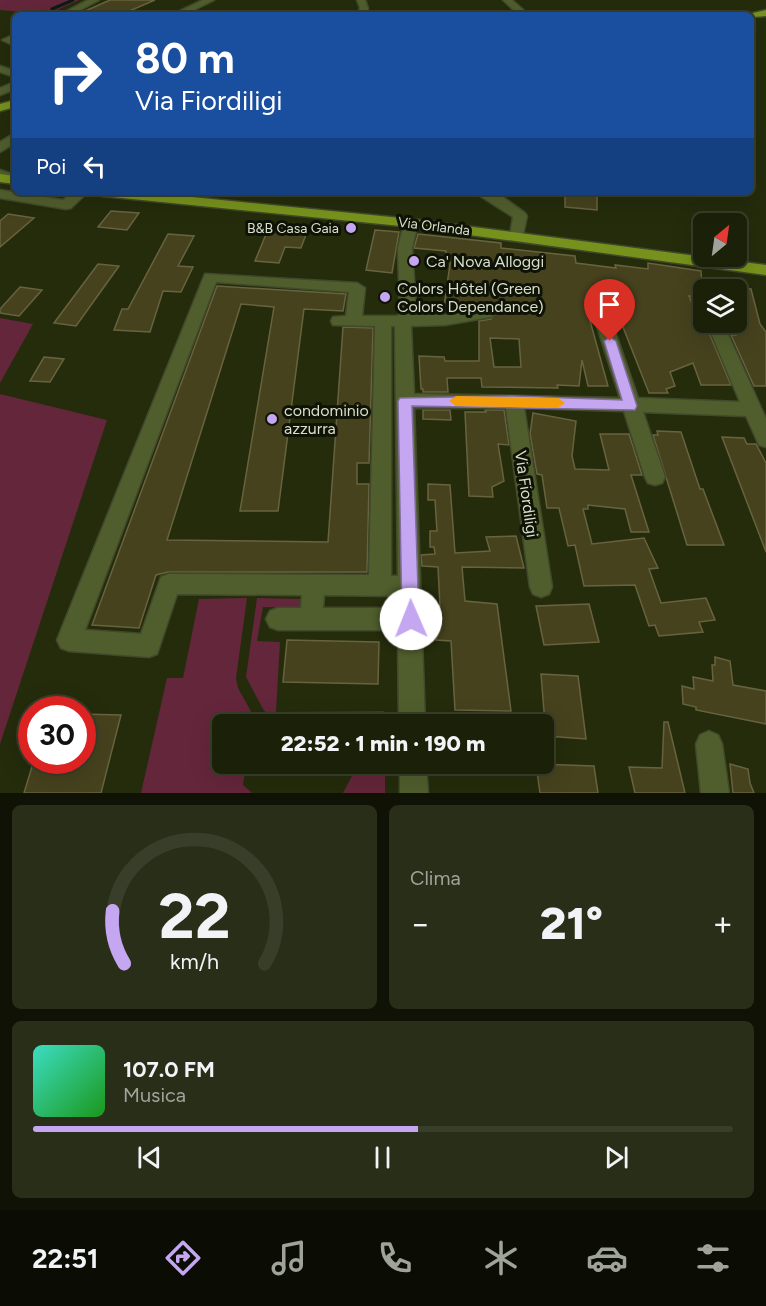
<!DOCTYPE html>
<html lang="it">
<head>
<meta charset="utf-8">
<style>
  body { margin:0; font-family:Figtree,sans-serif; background:#282e17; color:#f1f3f6; height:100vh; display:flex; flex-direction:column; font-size:22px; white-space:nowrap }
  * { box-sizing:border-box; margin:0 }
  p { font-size:20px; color:#a0a39c }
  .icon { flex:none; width:33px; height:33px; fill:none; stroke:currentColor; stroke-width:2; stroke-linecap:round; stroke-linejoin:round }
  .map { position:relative; height:793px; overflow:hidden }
  .details { display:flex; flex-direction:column; gap:12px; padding:12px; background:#0f1205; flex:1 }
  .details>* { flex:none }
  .top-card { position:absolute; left:12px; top:12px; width:742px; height:183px; border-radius:9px; box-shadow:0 6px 24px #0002,0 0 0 2px #393e2a; background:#1a4fa0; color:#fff; overflow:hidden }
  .needle { width:39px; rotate:29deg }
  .controls { position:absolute; left:693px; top:213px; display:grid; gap:12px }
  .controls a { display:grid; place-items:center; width:54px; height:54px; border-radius:9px; background:#1b2109; box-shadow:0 6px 24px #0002,0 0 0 2px #393e2a; font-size:30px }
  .speed { position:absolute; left:18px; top:696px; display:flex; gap:12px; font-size:30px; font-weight:700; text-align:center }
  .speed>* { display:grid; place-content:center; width:78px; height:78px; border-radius:50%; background:#1b2109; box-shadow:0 6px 24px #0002,0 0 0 2px #393e2a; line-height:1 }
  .speed .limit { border:9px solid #d22; background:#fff; color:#111 }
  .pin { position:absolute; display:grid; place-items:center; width:51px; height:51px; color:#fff; margin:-62px -26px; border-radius:50% 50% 50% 0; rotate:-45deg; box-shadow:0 0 6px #0007 }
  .pin .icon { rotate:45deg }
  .me { position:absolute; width:66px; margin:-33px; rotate:359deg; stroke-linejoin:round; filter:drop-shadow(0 0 4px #0008) }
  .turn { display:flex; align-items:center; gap:21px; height:126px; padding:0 24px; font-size:27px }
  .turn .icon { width:78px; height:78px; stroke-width:2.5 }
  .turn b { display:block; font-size:42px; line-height:51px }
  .then { display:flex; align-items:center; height:57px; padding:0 24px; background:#0003; gap:12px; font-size:22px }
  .big { font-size:45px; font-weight:800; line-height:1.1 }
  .details .widget { flex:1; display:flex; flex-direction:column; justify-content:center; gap:9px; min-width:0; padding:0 21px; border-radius:9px; background:#282e17 }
  .details .dial { align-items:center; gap:0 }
  .dial svg { height:156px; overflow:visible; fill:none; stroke:#393e2a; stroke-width:7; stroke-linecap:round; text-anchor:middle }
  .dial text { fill:#f1f3f6; stroke:none }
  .song { display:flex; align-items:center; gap:18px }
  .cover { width:72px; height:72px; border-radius:9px; background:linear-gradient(135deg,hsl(170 70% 55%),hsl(120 70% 35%)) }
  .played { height:6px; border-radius:3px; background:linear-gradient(90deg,#c5a7f1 55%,#393e2a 55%) }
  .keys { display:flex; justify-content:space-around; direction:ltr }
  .heat { display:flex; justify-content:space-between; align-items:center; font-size:33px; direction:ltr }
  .details .tiles { flex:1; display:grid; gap:12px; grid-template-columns:1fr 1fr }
  .widget:last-child { grid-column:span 2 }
  .trip { position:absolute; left:212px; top:714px; width:342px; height:60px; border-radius:9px; background:#1b2109; box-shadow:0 6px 24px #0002,0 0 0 2px #393e2a; font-weight:800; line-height:60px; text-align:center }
  .tabs { display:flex; height:96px; justify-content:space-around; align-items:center; background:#0b0d04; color:#a0a39c }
  .tabs .icon { width:42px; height:42px }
  .tabs .selected { color:#c5a7f1 }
  .tabs b { font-size:27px; color:#f1f3f6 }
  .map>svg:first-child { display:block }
  .green { fill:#64263a }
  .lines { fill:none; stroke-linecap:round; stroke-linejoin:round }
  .stream { stroke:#0c1b19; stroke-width:3 }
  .building { fill:#46421e; stroke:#68633f; stroke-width:1.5; fill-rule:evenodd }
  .minor-casing { stroke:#41492b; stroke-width:3 }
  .major-casing { stroke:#41492b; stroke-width:3 }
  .minor { fill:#505e2d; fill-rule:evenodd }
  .major { fill:#77921c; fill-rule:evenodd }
  .route { fill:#c5a7f1; stroke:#806d9d; stroke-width:1.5 }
  .slow { fill:#f59e0b }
  .poi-dot { fill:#c5a7f1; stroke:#0f1306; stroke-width:2 }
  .labels { text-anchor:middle; stroke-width:6; stroke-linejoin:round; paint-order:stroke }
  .far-street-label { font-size:14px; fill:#d8dfcc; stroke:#0f1306 }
  .far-poi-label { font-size:14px; fill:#d8dfcc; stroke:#0f1306; text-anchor:end }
  .poi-label { font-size:16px; fill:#d8dfcc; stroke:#0f1306; text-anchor:start }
  .street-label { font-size:16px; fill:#d8dfcc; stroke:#0f1306 }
</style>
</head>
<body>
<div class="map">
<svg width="766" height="793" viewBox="0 0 766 793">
  <rect width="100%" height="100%" fill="#242c0c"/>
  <g class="green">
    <path d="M0 0H79L48 14 0 10Z"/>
    <path d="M0 318 33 324 0 383Z"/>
    <path d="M0 394 107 420 0 744Z"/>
    <path d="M247 598 236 678 238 688 258 724H222V764H246L243 785 252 793H141L167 678H183L199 599Z"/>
    <path d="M257 598 301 599 300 608 263 607 257 641 280 642 276 712 384 711V724H276L263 709 246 677Z"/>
    <path d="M355 764H385V793H343L352 776Z"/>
  </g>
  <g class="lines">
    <path class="stream" d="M52 9 73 0"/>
  </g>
  <g class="building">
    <path d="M110 0H155L120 15H76Z"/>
    <path d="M565 192 597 195V210L565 207Z"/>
    <path d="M111 211 139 213 127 230 98 227Z"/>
    <path d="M8 214 34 218 0 247V221Z"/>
    <path d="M269 227 284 228 308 229 301 248 285 247 279 263 255 261Z"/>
    <path d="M375 230 399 232 392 273 366 270Z"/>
    <path d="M168 234 194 236 178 266 193 267 181 292 163 291 150 332 114 330 122 309H128Z"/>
    <path d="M418 234 501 243V248L575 256 576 263 616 268 615 265 648 269V263L701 271 703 298 689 296 702 330H707L710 335 731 385H701L693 363 670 372 675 386 666 389 668 393H649L619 317 597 314 589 317 608 386H588L582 360 579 386 557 385 558 388 482 387 481 378H447L448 392H423V389H421L419 356 444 357 445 361H479V321L491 319 495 312 491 307 485 306H444L451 257 445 256 446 251 414 248ZM490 338 519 339 521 367H494Z"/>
    <path d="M98 264 119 266 76 326 54 323Z"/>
    <path d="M217 286 346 294 343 311 304 309 278 511H240L274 307 241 304 167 540 328 542 343 327 373 328 369 463H357V484H369L367 572H168L156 575 139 628 92 625Z"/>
    <path d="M20 287 42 290 19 316 0 313V309Z"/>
    <path d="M736 287 751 289 760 324 766 332V386H754L731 335H736Z"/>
    <path d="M44 357 64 359 50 382 30 381Z"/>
    <path d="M423 410H450L451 420 423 419Z"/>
    <path d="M485 410H504L509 445 498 444 504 481 492 487 493 497 469 496 465 412H486Z"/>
    <path d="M533 413 576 421 572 456 575 469 609 470 600 434H629L642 475H631L649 532H631L625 509 588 505V509H583L592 544 644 538 658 568 649 569 661 603 706 598 715 620 699 622 703 632 659 636 655 625 649 626 635 585 584 586 575 545 568 546 559 508H547L542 475 537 474 530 434Z"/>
    <path d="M657 431 681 432 700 489H703L724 545H687L653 435H658Z"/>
    <path d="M722 437 744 438 747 444H756L766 463V552Z"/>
    <path d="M428 484 450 485 455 553 490 551 486 537 516 536 524 568 462 567 465 601 497 604 511 711 455 710 451 641 436 640 435 607 440 606 438 567 422 566 421 555 435 554 434 547H430V531H437L435 500H428Z"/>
    <path d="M589 604 599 642 544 645 536 606Z"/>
    <path d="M287 640 379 642 378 684 283 682Z"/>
    <path d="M715 657 730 661 733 685 766 691V724L696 710V707L683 704 682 686 694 689 693 677 713 681 712 665H715Z"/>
    <path d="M541 674 578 676 586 739 546 736Z"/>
    <path d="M82 714 121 715 101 793H24L34 760H82Z"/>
    <path d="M664 722H668L685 793H635L629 767 662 768Z"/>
    <path d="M536 764 594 766 598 793H540Z"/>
    <path d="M730 764 748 769 750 783 754 793H733Z"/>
  </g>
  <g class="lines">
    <g class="minor-casing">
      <g id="minor">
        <path d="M88 0H99L71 15H59Z"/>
        <path d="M203 0H214L184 15H171Z"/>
        <path d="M357 0H365L368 8 367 15H357L360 8Z"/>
        <path d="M503 0H512L529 15H519Z"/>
        <path d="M15 34V46L2 40Z"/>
        <path d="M0 66 15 71V77L0 72Z"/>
        <path d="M15 82V89L0 95V88Z"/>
        <path d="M15 133V143L0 152V142Z"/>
        <path d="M0 170 15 175V183L0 178Z"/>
        <path d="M0 190 63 200 73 192H88L71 208 66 209 0 198Z"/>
        <path d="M474 192H496L525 213 527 216 522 239H512L510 236 513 217Z"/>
        <path d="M411 219 418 223 412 248 416 311 414 315H445L485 308 491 309 493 313 491 317 485 318 445 325 411 326 414 394 620 398 595 320 597 316H609L611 320 638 398 740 402 710 330 712 326H724L726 330 766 419V447L759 445 746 416 643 412 665 477 662 483 655 485 648 483 645 477 624 411 524 408 552 587 549 594 541 597 533 594 530 587 506 408H414L425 724H399L398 630H278L270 627 266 619 270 611 278 608H301L302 595 177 594 157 654 149 657 69 651 61 648 57 640 205 274 357 283 365 288 362 316H398L400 311 398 248 404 223ZM216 282 349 292 346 316 333 317 331 321 333 325 375 326 369 575 169 574 161 577 141 634 85 630ZM391 326H395L398 576H391ZM324 595 398 596V608H323Z"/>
        <path d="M709 731 718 735 722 744 729 793H701L696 744 700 735Z"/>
        <path d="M400 764H426L428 793H400Z"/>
      </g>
    </g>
    <g class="major-casing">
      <g id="major">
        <path d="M766 10V16L752 17V15H744Z"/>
        <path d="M15 100V107L0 111V104Z"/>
        <path d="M0 174 15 176V184L0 182Z"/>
        <path d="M95 192H142L411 219 766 265V275L411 227 102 196Z"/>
      </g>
    </g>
    <use href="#minor" class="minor"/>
    <use href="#major" class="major"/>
  </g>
  <path class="route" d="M610 337 616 341 637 406 635 410 412 406 419 619 417 624 411 627 404 624 402 619 398 401 400 398 514 396 622 400 604 341Z"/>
  <path class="slow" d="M456 396 558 398 565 403 558 408 456 406 449 401Z"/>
  <g class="poi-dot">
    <circle cx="351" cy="228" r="6"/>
    <circle cx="414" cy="261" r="6"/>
    <circle cx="385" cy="297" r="6"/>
    <circle cx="272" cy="419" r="6"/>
  </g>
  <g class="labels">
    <g class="far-street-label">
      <text transform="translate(434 226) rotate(7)" y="5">Via Orlanda</text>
    </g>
    <g class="far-poi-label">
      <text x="339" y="233">B&amp;B Casa Gaia</text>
    </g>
    <g class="poi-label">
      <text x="426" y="267">Ca' Nova Alloggi</text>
      <text x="397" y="294">Colors Hôtel (Green<tspan x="397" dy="18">Colors Dependance)</tspan></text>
      <text x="284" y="416">condominio<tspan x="284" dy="18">azzurra</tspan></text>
    </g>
    <g class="street-label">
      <text transform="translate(527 494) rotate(82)" y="6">Via Fiordiligi</text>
    </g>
  </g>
</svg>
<div class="controls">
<a><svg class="needle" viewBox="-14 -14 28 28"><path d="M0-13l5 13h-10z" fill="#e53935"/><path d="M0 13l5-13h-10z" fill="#a0a39c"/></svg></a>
<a><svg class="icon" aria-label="layers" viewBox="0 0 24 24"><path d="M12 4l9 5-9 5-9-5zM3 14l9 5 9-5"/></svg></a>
</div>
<div class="speed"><div class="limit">30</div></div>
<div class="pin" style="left:610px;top:341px;background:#d93025"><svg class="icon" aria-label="arrive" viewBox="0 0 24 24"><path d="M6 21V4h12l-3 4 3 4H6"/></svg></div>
<svg class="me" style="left:411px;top:619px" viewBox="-20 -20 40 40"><circle r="19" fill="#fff"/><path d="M0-13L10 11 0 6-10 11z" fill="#c5a7f1"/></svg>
<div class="trip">22:52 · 1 min · 190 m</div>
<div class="top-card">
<div class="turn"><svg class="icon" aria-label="right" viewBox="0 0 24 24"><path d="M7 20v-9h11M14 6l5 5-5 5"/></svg><div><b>80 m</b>Via Fiordiligi</div></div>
<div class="then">Poi<svg class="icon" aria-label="left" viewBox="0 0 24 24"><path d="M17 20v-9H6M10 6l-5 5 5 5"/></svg></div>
</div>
</div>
<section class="details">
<div class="tiles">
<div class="widget dial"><svg viewBox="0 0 100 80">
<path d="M14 69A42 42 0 1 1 86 69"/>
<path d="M14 69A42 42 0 0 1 8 42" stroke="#c5a7f1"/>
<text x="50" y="56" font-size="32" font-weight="700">22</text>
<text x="50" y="72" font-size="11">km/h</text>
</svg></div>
<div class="widget"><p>Clima</p>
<div class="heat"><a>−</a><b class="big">21°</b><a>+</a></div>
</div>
<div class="widget">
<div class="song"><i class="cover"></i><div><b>107.0 FM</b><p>Musica</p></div></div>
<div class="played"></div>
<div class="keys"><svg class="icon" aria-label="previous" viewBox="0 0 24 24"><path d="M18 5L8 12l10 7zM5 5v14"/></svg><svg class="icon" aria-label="pause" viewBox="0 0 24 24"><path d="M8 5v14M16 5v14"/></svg><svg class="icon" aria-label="next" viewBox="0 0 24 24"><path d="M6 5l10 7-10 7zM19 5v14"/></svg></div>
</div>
</div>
</section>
<nav class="tabs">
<b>22:51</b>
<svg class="icon selected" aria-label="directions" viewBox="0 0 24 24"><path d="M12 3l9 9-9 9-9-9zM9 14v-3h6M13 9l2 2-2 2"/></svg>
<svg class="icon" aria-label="music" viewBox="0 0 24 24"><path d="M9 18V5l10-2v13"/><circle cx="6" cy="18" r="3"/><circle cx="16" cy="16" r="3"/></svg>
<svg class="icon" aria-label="phone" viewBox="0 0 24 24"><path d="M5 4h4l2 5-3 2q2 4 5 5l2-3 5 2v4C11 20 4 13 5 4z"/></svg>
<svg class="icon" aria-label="climate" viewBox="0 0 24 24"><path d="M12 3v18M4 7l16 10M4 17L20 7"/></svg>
<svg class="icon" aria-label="car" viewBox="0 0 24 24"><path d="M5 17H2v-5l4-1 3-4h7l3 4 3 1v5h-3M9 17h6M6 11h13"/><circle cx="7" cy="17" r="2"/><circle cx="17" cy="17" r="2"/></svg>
<svg class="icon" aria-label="filters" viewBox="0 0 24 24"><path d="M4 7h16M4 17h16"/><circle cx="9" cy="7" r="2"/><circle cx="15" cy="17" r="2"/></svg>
</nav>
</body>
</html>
